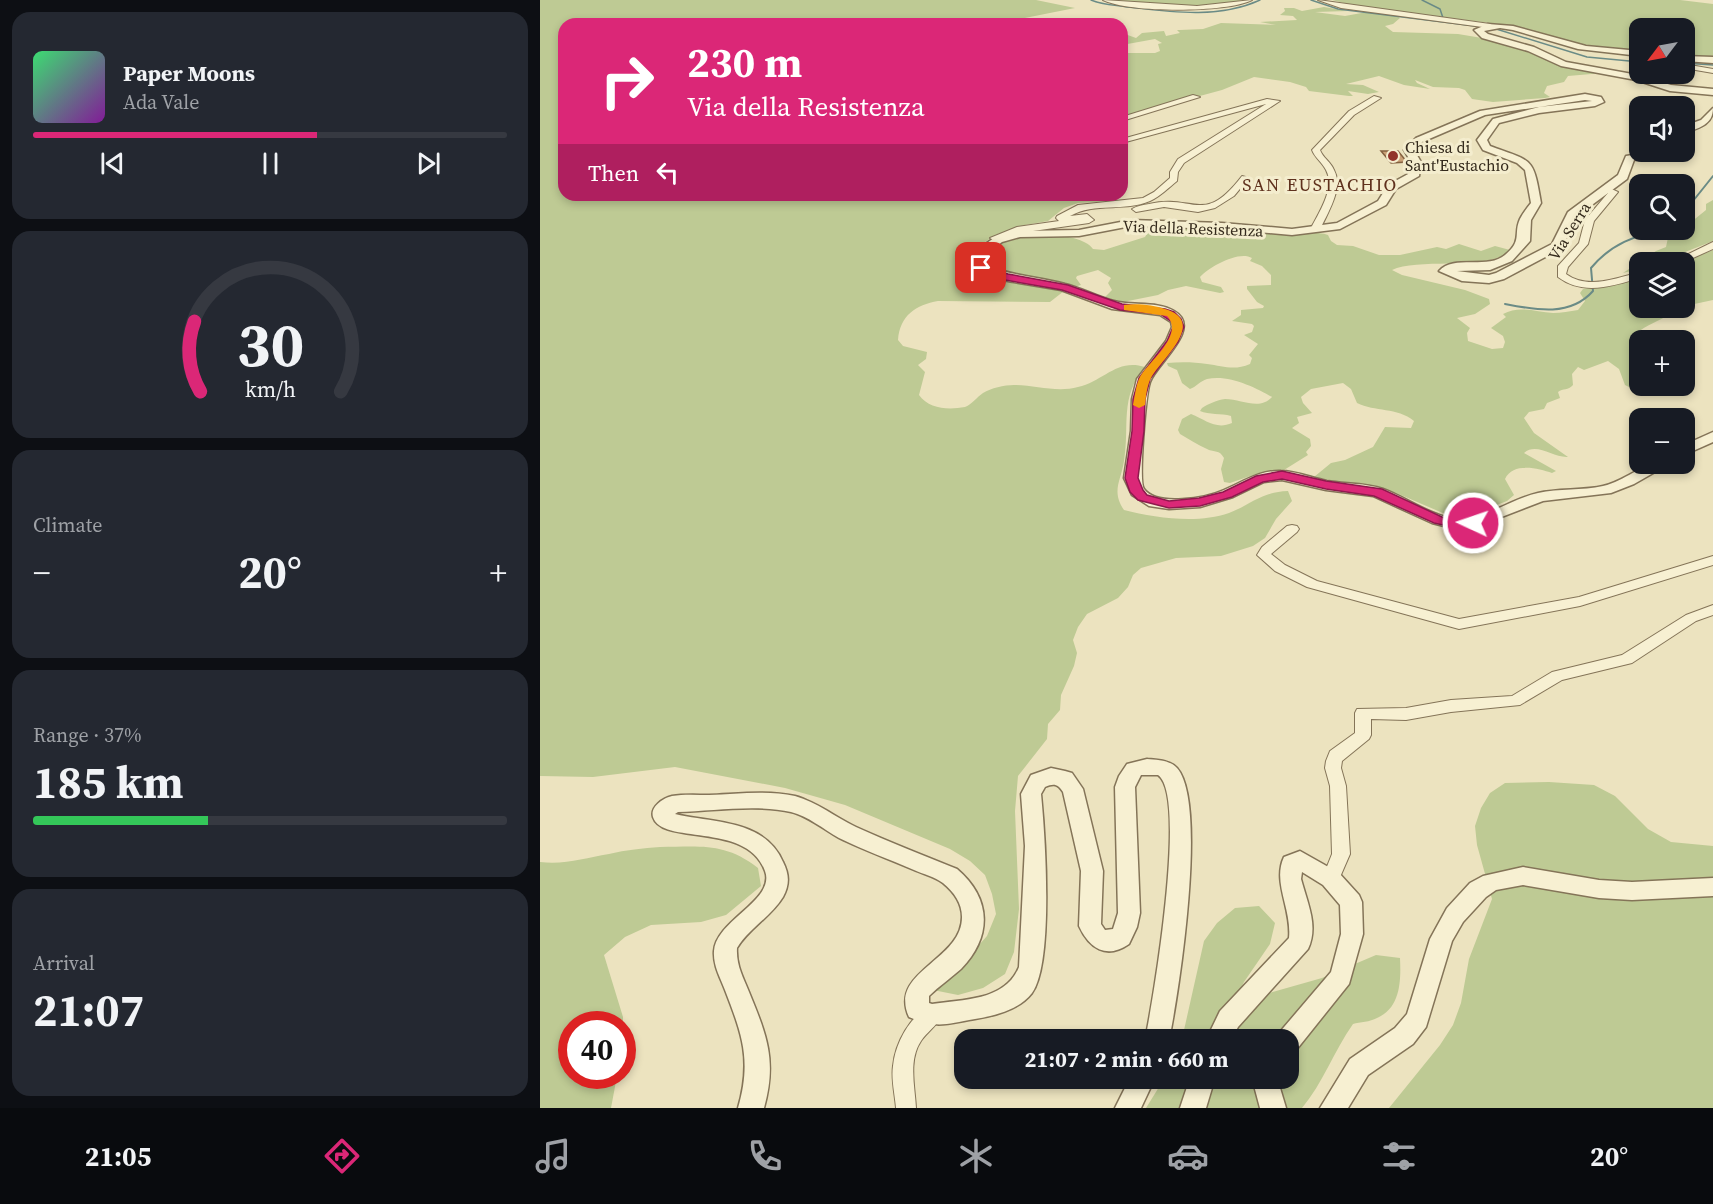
<!DOCTYPE html>
<html lang="en">
<head>
<meta charset="utf-8">
<style>
  body { margin:0; font-family:"Source Serif 4",serif; background:#242831; color:#f1f3f6; height:100vh; display:flex; flex-direction:column; font-size:22px; white-space:nowrap }
  * { box-sizing:border-box; margin:0 }
  p { font-size:20px; color:#9ea1a6 }
  .icon { flex:none; width:33px; height:33px; fill:none; stroke:currentColor; stroke-width:2; stroke-linecap:round; stroke-linejoin:round }
  .map { position:relative; flex:1; overflow:hidden }
  .sheet { display:flex; flex-direction:column; gap:12px; padding:12px; background:#0d0f14; width:540px }
  .sheet>* { flex:none }
  .guide { position:absolute; left:18px; top:18px; width:570px; height:183px; border-radius:18px; box-shadow:0 3px 9px #0003; background:#db2777; color:#fff; overflow:hidden }
  .needle { width:39px; rotate:238deg }
  .fabs { position:absolute; left:1089px; top:18px; display:grid; gap:12px }
  .fabs a { display:grid; place-items:center; width:66px; height:66px; border-radius:12px; background:#171b24; box-shadow:0 3px 9px #0003; font-size:30px }
  .speed { position:absolute; left:18px; top:1011px; display:flex; gap:12px; font-size:30px; font-weight:700; text-align:center }
  .speed>* { display:grid; place-content:center; width:78px; height:78px; border-radius:50%; background:#171b24; box-shadow:0 3px 9px #0003; line-height:1 }
  .speed .limit { border:9px solid #d22; background:#fff; color:#111 }
  .pin { position:absolute; display:grid; place-items:center; width:51px; height:51px; color:#fff; margin:-26px; border-radius:12px; box-shadow:0 3px 9px #0006 }
  .me { position:absolute; width:66px; margin:-33px; rotate:273deg; stroke-linejoin:round; filter:drop-shadow(0 0 4px #0008) }
  .turn { display:flex; align-items:center; gap:21px; height:126px; padding:0 30px; font-size:27px }
  .turn .icon { width:78px; height:78px; stroke-width:2.5 }
  .turn b { display:block; font-size:42px; line-height:51px }
  .then { display:flex; align-items:center; height:57px; padding:0 30px; background:#0003; gap:12px; font-size:22px }
  .big { font-size:45px; font-weight:700; line-height:1.1 }
  .sheet .card { flex:1; display:flex; flex-direction:column; justify-content:center; gap:9px; min-width:0; padding:0 21px; border-radius:18px; background:#242831 }
  .sheet .dial { align-items:center; gap:0 }
  .dial svg { height:156px; overflow:visible; fill:none; stroke:#363941; stroke-width:7; stroke-linecap:round; text-anchor:middle }
  .dial text { fill:#f1f3f6; stroke:none }
  .song { display:flex; align-items:center; gap:18px }
  .cover { width:72px; height:72px; border-radius:9px; background:linear-gradient(135deg,hsl(140 70% 55%),hsl(290 70% 35%)) }
  .played { height:6px; border-radius:3px; background:linear-gradient(90deg,#db2777 60%,#363941 60%) }
  .keys { display:flex; justify-content:space-around; direction:ltr }
  .heat { display:flex; justify-content:space-between; align-items:center; font-size:33px; direction:ltr }
  .charge { height:9px; border-radius:4px; background:linear-gradient(90deg,#34c759 37%,#363941 0) }
  .trip { position:absolute; left:414px; top:1029px; width:345px; height:60px; border-radius:18px; background:#171b24; box-shadow:0 3px 9px #0003; font-weight:700; line-height:60px; text-align:center }
  .tabs { display:flex; height:96px; justify-content:space-around; align-items:center; background:#090b0e; color:#9ea1a6 }
  .tabs .icon { width:42px; height:42px }
  .tabs .selected { color:#db2777 }
  .tabs b { font-size:27px; color:#f1f3f6 }
  main { display:flex; flex:1; min-height:0 }
  .map>svg:first-child { display:block }
  .green { fill:#beca94 }
  .lines { fill:none; stroke-linecap:round; stroke-linejoin:round }
  .stream-far1 { stroke:#6a8b86; stroke-width:1.5 }
  .stream { stroke:#6a8b86; stroke-width:2 }
  .building { fill:#caa176; stroke:#83603f; stroke-width:1.5 }
  .minor-casing { stroke:#847458; stroke-width:2 }
  .tertiary-casing { stroke:#847458; stroke-width:3 }
  .minor { fill:#f7f0d2; fill-rule:evenodd }
  .tertiary { fill:#f7f0d2; fill-rule:evenodd }
  .route { fill:#db2777; stroke:#8e194d; stroke-width:1.5 }
  .slow { fill:#f59e0b }
  .poi-dot { fill:#91332a; stroke:#f4edce; stroke-width:2 }
  .labels { text-anchor:middle; stroke-width:6; stroke-linejoin:round; paint-order:stroke }
  .far-poi-label { font-size:16px; fill:#342a1c; stroke:#f4edce; text-anchor:start }
  .far-street-label { font-size:16px; fill:#342a1c; stroke:#f4edce }
  .far-quarter-label { font-size:18px; letter-spacing:1.5px; fill:#5f311d; stroke:#f4edce }
</style>
</head>
<body>
<main>
<section class="sheet">
<div class="card">
<div class="song"><i class="cover"></i><div><b>Paper Moons</b><p>Ada Vale</p></div></div>
<div class="played"></div>
<div class="keys"><svg class="icon" aria-label="previous" viewBox="0 0 24 24"><path d="M18 5L8 12l10 7zM5 5v14"/></svg><svg class="icon" aria-label="pause" viewBox="0 0 24 24"><path d="M8 5v14M16 5v14"/></svg><svg class="icon" aria-label="next" viewBox="0 0 24 24"><path d="M6 5l10 7-10 7zM19 5v14"/></svg></div>
</div>
<div class="card dial"><svg viewBox="0 0 100 80">
<path d="M14 69A42 42 0 1 1 86 69"/>
<path d="M14 69A42 42 0 0 1 11 33" stroke="#db2777"/>
<text x="50" y="56" font-size="32" font-weight="700">30</text>
<text x="50" y="72" font-size="11">km/h</text>
</svg></div>
<div class="card"><p>Climate</p>
<div class="heat"><a>−</a><b class="big">20°</b><a>+</a></div>
</div>
<div class="card"><p>Range · 37%</p><b class="big">185 km</b><div class="charge"></div></div>
<div class="card"><p>Arrival</p><b class="big">21:07</b></div>
</section>
<div class="map">
<svg width="1173" height="1108" viewBox="0 0 1173 1108">
  <rect width="100%" height="100%" fill="#ece3bf"/>
  <g class="green">
    <path d="M0 0H496L535 8 455 24H24V195L569 196 573 201 538 203 524 208 508 221 485 225 455 235 428 254 422 270 435 279 500 286 524 291 510 302 398 301C376 305 360 315 358 340L363 346 387 352 386 359 378 365 385 372 379 395C389 409 408 410 425 407 431 405 437 397 443 393 451 388 464 385 474 385 495 385 517 393 538 387 564 381 577 358 605 367 579 398 590 425 584 461 581 481 571 491 584 510 615 518 658 524 689 513 712 504 721 492 748 491L752 501 736 519 725 538 713 546 681 556 636 558 601 568 593 575 588 587 578 598 547 614 538 627 533 640 537 653 534 666 521 695 520 710 508 724 507 739 478 776 475 811 479 909 474 952 465 974 443 988 418 995 393 990 430 955 447 936 456 914 452 894 445 875 430 861 410 849 305 805 245 788 135 767 53 777 0 776Z"/>
    <path d="M574 0H702C661 12 615 3 574 0Z"/>
    <path d="M792 0H1140L1173 4V58L1145 56 1144 28H1100L1099 51 1039 44 958 24 816 6Z"/>
    <path d="M784 7 808 11 775 12 805 16 827 12 856 15 860 18 853 24 845 26 853 32 918 34 942 38 967 46 989 50 1010 61 1063 73 1028 76 1024 82 1007 86 1004 93 1010 97 1005 98 953 102 932 99 925 90 919 88 893 87 875 80 877 83 890 89 864 85 839 76 806 84 823 85 839 92 828 94 808 91 813 96H809L769 91 766 87 750 82 714 77 682 90 582 117V53H615L620 51 618 44 622 43 615 39 582 45V33L596 38 602 33 624 31 626 36 640 33 637 30H640L663 29 681 23 736 25 720 22 757 20 753 16 740 15 745 11 744 8H754L762 11Z"/>
    <path d="M1173 200V241L1120 262H1100L1099 269 1083 273 1116 251 1126 247 1129 233 1144 230 1145 227 1166 210V204Z"/>
    <path d="M608 226C656 226 703 229 751 233 763 234 776 231 788 235L791 241 797 245 813 246 839 255H860L897 247 906 249 919 244 941 251 955 246 970 250C951 272 878 257 852 270L862 275 925 290 949 299 950 304 935 314 917 318 930 328 927 333 928 341 952 349 963 348 965 342 963 336 951 328 966 317 963 314C979 305 996 312 1013 313 1021 313 1030 311 1038 310L1045 301 1040 293 1043 289 1099 277 1100 308H1127L1125 317C1116 322 1100 328 1093 337L1100 342 1099 351 1093 357 1100 366 1099 385 1095 390 1085 385 1079 369 1068 361 1044 370 1038 367 1032 374 1033 385C1028 391 1023 388 1018 392L1020 398 1007 403 1004 409 989 412 984 418 994 433 1028 457C1013 458 997 442 984 453L1016 471 1012 473C998 468 973 462 965 479L974 495 967 501 923 518 912 517 854 492 774 477 791 463 805 460 833 447 845 427 871 428 874 421C857 407 835 412 817 403L811 389 803 383 771 389 761 397 763 403 772 413 757 417 759 423 752 428 770 439 771 446 766 452 768 455 744 470 719 473 690 483 684 482 681 469 684 458C679 449 675 453 667 449 658 445 649 439 640 434L638 430 642 419 651 414C666 420 676 430 692 423L691 416C681 413 669 415 660 411L662 408C668 404 677 400 685 399 702 399 719 411 732 397 715 387 688 374 667 379 660 381 656 387 650 389L642 383 637 370 628 366 627 363C640 362 654 362 667 364 683 366 694 371 710 364L712 358 709 355 718 344 704 335 712 332 714 326 712 324 692 321 701 315V310L723 308 724 306 717 302 707 289V286L731 285V275L722 266 710 261 712 258C699 250 669 267 660 277L662 282 681 287 684 292 680 293 646 286 628 290 618 295 583 302 567 299 565 297 572 290 568 283 571 278 558 270 537 276 536 278 541 285 534 287 479 277 446 267C448 260 448 251 455 246 472 232 540 230 553 249L564 250 605 237 608 232 605 228Z"/>
    <path d="M1173 250V300L1145 306 1143 262Z"/>
    <path d="M1009 782 1054 785 1075 796 1108 829 1131 842 1173 846V1108H849L900 1045 913 1025 921 1003 929 959 952 899 937 845 935 826 941 808 950 793 965 783Z"/>
    <path d="M120 847C161 847 184 842 218 868L221 886 186 915 161 922 111 925 85 937 64 955 83 1017V1046L82 1024H32V1076H77L71 1108H0V862C25 865 45 858 69 854 86 850 103 848 120 847Z"/>
    <path d="M719 906 735 923 730 944 704 982 694 1003 782 978 836 955 860 958C861 980 861 1008 837 1018 830 1022 820 1022 813 1024 794 1051 783 1083 762 1108H606L624 1079 748 1078V1040L642 1039 664 941 677 923 695 908Z"/>
  </g>
  <g class="lines">
    <g class="stream-far1">
      <path d="M551 0C563 5 575 5 587 7 631 12 679 19 720 0"/>
      <path d="M771 0 798 9 935 26"/>
      <path d="M882 0 900 9 903 18"/>
      <path d="M953 28 1047 57 1100 62"/>
      <path d="M1144 63 1173 65"/>
    </g>
    <g class="stream">
      <path d="M1144 206 1153 201 1173 176"/>
      <path d="M965 304C996 310 1030 317 1053 291L1051 268C1071 244 1095 235 1125 230"/>
    </g>
  </g>
  <path class="building" d="M841 151H858L867 162 851 163Z"/>
  <g class="lines">
    <g class="minor-casing">
      <g id="minor">
        <path d="M563 0 657 6 712 0C687 13 589 13 563 0Z"/>
        <path d="M778 0 950 24 953 26 950 28 801 8Z"/>
        <path d="M1144 64 1173 69V73L1144 68Z"/>
        <path d="M653 95 660 97 582 121V117Z"/>
        <path d="M834 96 841 98 814 115 780 150C783 158 791 162 794 170 804 189 787 213 780 230L772 232 770 230C778 214 796 188 786 170 782 162 775 158 772 150L809 111Z"/>
        <path d="M727 99 740 101 644 163 638 172 637 181C628 188 621 196 610 201 585 212 555 202 530 216L547 214 554 220 549 223 479 233 462 239 461 242 458 243 450 238 477 227 519 221 516 218 517 216 538 205 603 198 614 192 630 178V172L638 159 726 104 582 143V139Z"/>
        <path d="M702 176 709 178 694 196 675 208 658 212 624 207 596 212 592 209C597 206 603 205 609 204 654 193 663 227 702 176Z"/>
        <path d="M1065 186 1078 192 1054 221 1048 244 1028 267 1026 274C1048 290 1076 278 1100 272V278C1072 286 1043 296 1018 277V266L1039 243 1045 220 1068 193 1061 189Z"/>
        <path d="M1173 242V249L1144 262H1132Z"/>
        <path d="M752 525 757 526 759 529 757 532 731 554 745 565 777 581 919 619 1039 597 1173 556V565L1040 606 919 629 767 587 735 571 717 555 722 547 747 526Z"/>
        <path d="M1173 605V615L1156 621 1092 663 1022 680 980 705 911 712 866 720 831 719V735L829 739 802 761 801 768 806 786 810 854 797 884 791 886 785 884 782 879 792 854 790 786 785 768 786 761 790 751 815 733V713L817 709 866 708 911 700 972 696 1012 672 1082 655 1146 615Z"/>
        <path d="M392 1006 399 1009 402 1015C397 1026 387 1032 381 1041 368 1060 375 1087 376 1108H356C355 1095 351 1079 353 1066 355 1044 370 1014 392 1006Z"/>
      </g>
    </g>
    <g class="tertiary-casing">
      <g id="tertiary">
        <path d="M948 24 973 26 1046 46 1100 51V56L1038 49 973 30 960 28 944 31 948 34 994 47 1026 62 1098 75 1131 85 1173 89V95L1130 91 1096 80 1021 66 988 51 942 38 934 30Z"/>
        <path d="M1144 56 1173 57V63L1144 61Z"/>
        <path d="M1045 94 1061 97 1064 102 1055 106 999 113 959 123 947 140 950 146C993 162 993 156 1001 203L991 220 990 241 972 261 950 270 917 271 949 275 956 273 1012 244 1028 212 1078 175 1086 156 1112 152H1132L1127 155 1094 160 1087 179 1037 216 1023 246 1011 254 964 279 949 283 922 281 899 271C914 254 947 270 965 255 983 240 973 234 980 219 983 213 987 208 991 203L985 170 977 163 943 150 937 140 953 119 999 107 1052 101 1045 100 945 115 882 142 874 150 881 162 879 176 856 189 846 205 800 229 752 235 682 229 591 226 539 236 480 237 462 242 453 249 447 266C473 276 499 277 525 284 542 288 557 297 574 301 593 306 618 301 634 311 664 328 616 364 610 382 606 394 598 481 604 489 617 507 666 498 684 490 703 482 720 470 741 471 756 471 772 478 787 481 805 484 826 483 843 489 871 499 900 524 931 518 954 513 975 498 998 493 1019 488 1042 491 1063 486 1088 480 1102 461 1129 464L1094 484 1071 493 1003 501 933 528H912L892 523 833 496 786 490 742 480 724 482 693 497 660 507 629 509 609 506 592 495 584 478 591 431 592 399 597 379 626 341 632 327 631 322 620 315 572 309 521 290 461 280 435 268 444 245 454 238 480 231 539 230 591 220 682 223 752 229 797 223 838 201 848 185 870 173 871 162 864 150 876 138 940 111Z"/>
        <path d="M1173 108C1173 125 1159 128 1144 133V126L1161 120Z"/>
        <path d="M1173 432V442L1144 455V445Z"/>
        <path d="M607 759C617 760 630 760 637 768 668 803 639 992 629 1040H605C613 1002 648 796 618 775H601L595 787 600 913 597 927 589 944C566 960 549 948 539 926L541 871 523 792C518 784 514 783 505 787L501 794C505 834 514 962 492 993 479 1010 454 1016 435 1019 405 1024 398 1029 369 1017 348 971 422 961 422 917 422 903 414 892 403 883 395 877 383 874 374 870 349 859 323 850 299 838 283 829 268 816 251 812 218 804 172 811 138 812L135 814C172 823 225 819 243 862 249 874 250 884 243 897 231 917 209 928 197 948 196 965 203 977 209 992 227 1036 237 1061 224 1108H198C212 1060 202 1034 185 990 180 977 173 965 174 951 176 920 236 900 225 871 207 821 122 846 113 817 110 807 123 798 132 796 144 794 157 795 169 795 197 794 227 790 255 796 277 802 295 817 316 827 349 842 383 855 417 869 451 898 453 936 421 969 411 978 399 986 389 996V1003L392 1004C424 999 465 1001 479 967L485 846 481 794 491 775 511 768 525 771 532 773 543 789 563 871 561 924 565 930 573 929 578 913 575 787 579 776 587 764Z"/>
        <path d="M760 851 799 873 819 895 822 902 823 934 809 984 757 1049 748 1052V1040H736L739 1033 791 972 801 934 800 905 783 885 762 872 761 879C767 902 779 926 768 949L698 1027 691 1040H666L680 1011 749 938C752 909 732 882 744 857Z"/>
        <path d="M983 867 1059 880 1092 882 1173 878V896L1092 900 1059 898 983 885 956 890 946 897 923 922 912 941 886 1027 873 1044 828 1075 808 1108H780L810 1059 855 1028 867 1014 890 939 907 908 930 883 943 876Z"/>
        <path d="M590 1078H615L601 1108H575Z"/>
        <path d="M650 1078H675L666 1108H640Z"/>
        <path d="M712 1078H737L746 1108H720Z"/>
      </g>
    </g>
    <use href="#minor" class="minor"/>
    <use href="#tertiary" class="tertiary"/>
  </g>
  <path class="route" d="M441 265 468 274 528 285 582 304 625 309 634 312 641 319 644 327 638 342 610 379 605 399 604 431 598 478 603 490 607 495 629 501 659 498 683 492 716 476 742 471 786 481 842 489 902 517 933 519 939 523 933 527H912L894 523 834 496 786 489 742 479 723 482 692 497 660 506 629 508 598 500 590 492 585 478 592 431 593 399 599 378 627 341 633 327 632 322 620 314 580 310 522 290 465 280 438 270 436 268Z"/>
  <path class="slow" d="M584 305C596 303 614 305 625 309 668 322 621 359 611 378 607 385 606 396 605 405L599 408 593 405C595 396 596 384 600 377 609 361 645 335 627 316L584 310Z"/>
  <circle class="poi-dot" cx="853" cy="156" r="6"/>
  <g class="labels">
    <g class="far-poi-label">
      <text x="865" y="153">Chiesa di<tspan x="865" dy="18">Sant'Eustachio</tspan></text>
    </g>
    <g class="far-street-label">
      <text transform="translate(653 228) rotate(2)" y="6">Via della Resistenza</text>
      <text transform="translate(1029 231) rotate(-58)" y="6">Via Serra</text>
    </g>
    <g class="far-quarter-label">
      <text x="780" y="191">SAN EUSTACHIO</text>
    </g>
  </g>
</svg>
<div class="fabs">
<a><svg class="needle" viewBox="-14 -14 28 28"><path d="M0-13l5 13h-10z" fill="#e53935"/><path d="M0 13l5-13h-10z" fill="#9ea1a6"/></svg></a>
<a><svg class="icon" aria-label="sound" viewBox="0 0 24 24"><path d="M4 9h4l5-4v14l-5-4H4zM17 9q2 3 0 6"/></svg></a>
<a><svg class="icon" aria-label="search" viewBox="0 0 24 24"><circle cx="10" cy="10" r="6"/><path d="M15 15l6 6"/></svg></a>
<a><svg class="icon" aria-label="layers" viewBox="0 0 24 24"><path d="M12 4l9 5-9 5-9-5zM3 14l9 5 9-5"/></svg></a>
<a>+</a>
<a>−</a>
</div>
<div class="speed"><div class="limit">40</div></div>
<div class="pin" style="left:441px;top:268px;background:#d93025"><svg class="icon" aria-label="arrive" viewBox="0 0 24 24"><path d="M6 21V4h12l-3 4 3 4H6"/></svg></div>
<svg class="me" style="left:933px;top:523px" viewBox="-20 -20 40 40"><circle r="17" fill="#db2777" stroke="#fff" stroke-width="3"/><path d="M0-11L8 9 0 5-8 9z" fill="#fff"/></svg>
<div class="trip">21:07 · 2 min · 660 m</div>
<div class="guide">
<div class="turn"><svg class="icon" aria-label="right" viewBox="0 0 24 24"><path d="M7 20v-9h11M14 6l5 5-5 5"/></svg><div><b>230 m</b>Via della Resistenza</div></div>
<div class="then">Then<svg class="icon" aria-label="left" viewBox="0 0 24 24"><path d="M17 20v-9H6M10 6l-5 5 5 5"/></svg></div>
</div>
</div>
</main>
<nav class="tabs">
<b>21:05</b>
<svg class="icon selected" aria-label="directions" viewBox="0 0 24 24"><path d="M12 3l9 9-9 9-9-9zM9 14v-3h6M13 9l2 2-2 2"/></svg>
<svg class="icon" aria-label="music" viewBox="0 0 24 24"><path d="M9 18V5l10-2v13"/><circle cx="6" cy="18" r="3"/><circle cx="16" cy="16" r="3"/></svg>
<svg class="icon" aria-label="phone" viewBox="0 0 24 24"><path d="M5 4h4l2 5-3 2q2 4 5 5l2-3 5 2v4C11 20 4 13 5 4z"/></svg>
<svg class="icon" aria-label="climate" viewBox="0 0 24 24"><path d="M12 3v18M4 7l16 10M4 17L20 7"/></svg>
<svg class="icon" aria-label="car" viewBox="0 0 24 24"><path d="M5 17H2v-5l4-1 3-4h7l3 4 3 1v5h-3M9 17h6M6 11h13"/><circle cx="7" cy="17" r="2"/><circle cx="17" cy="17" r="2"/></svg>
<svg class="icon" aria-label="filters" viewBox="0 0 24 24"><path d="M4 7h16M4 17h16"/><circle cx="9" cy="7" r="2"/><circle cx="15" cy="17" r="2"/></svg>
<b>20°</b>
</nav>
</body>
</html>
